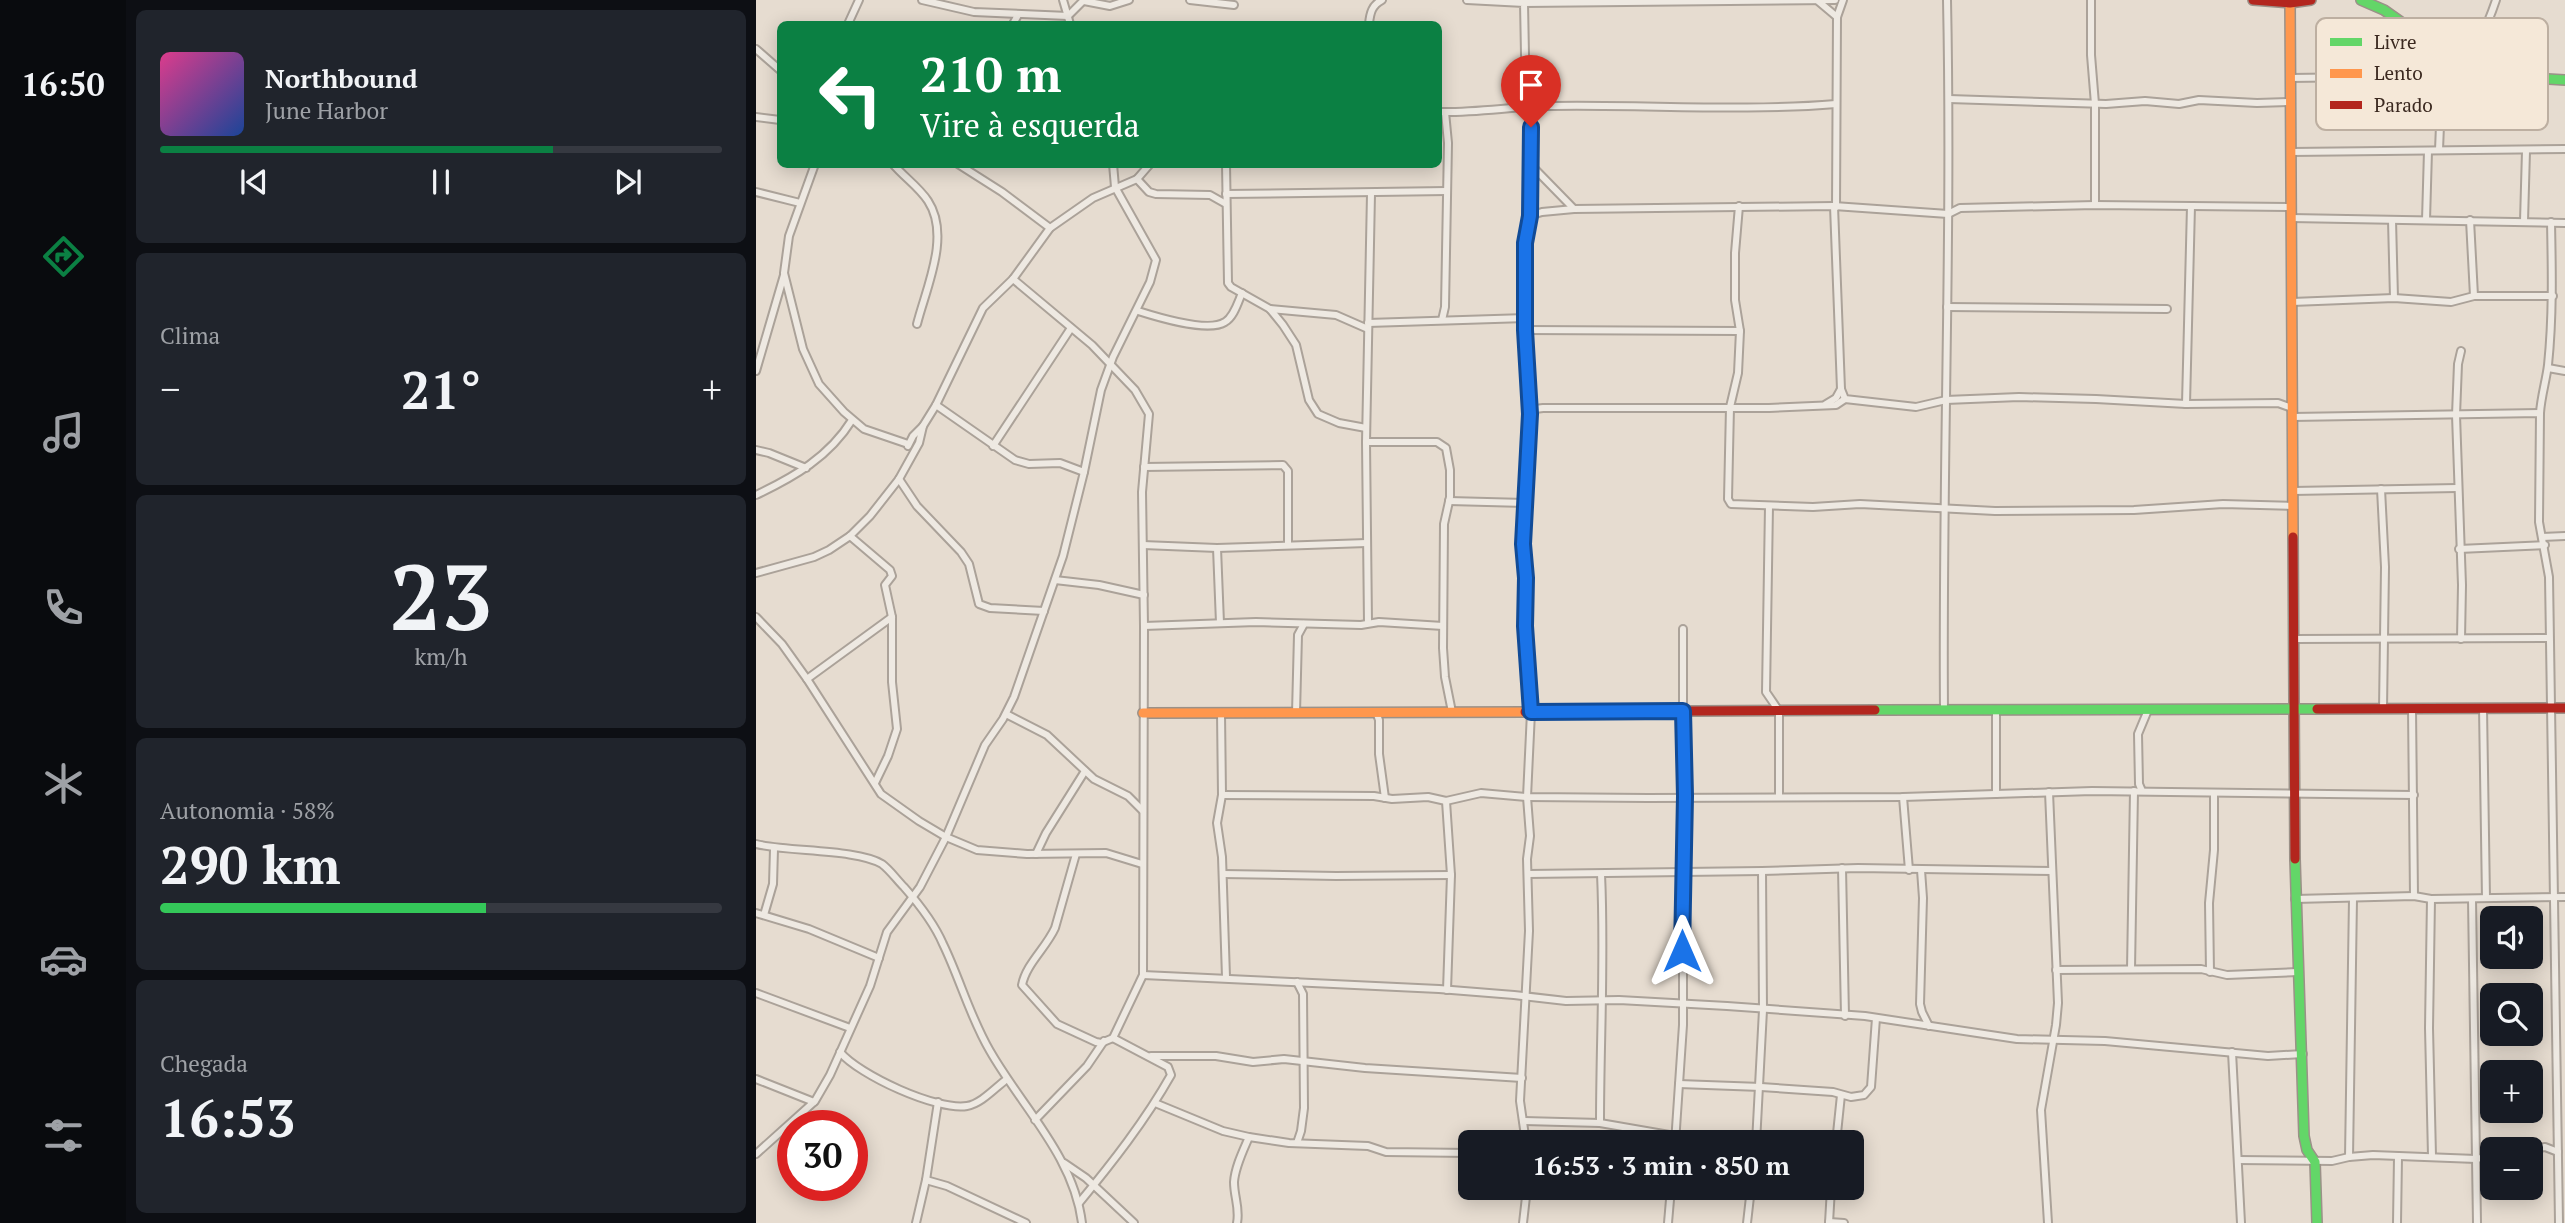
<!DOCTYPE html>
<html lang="pt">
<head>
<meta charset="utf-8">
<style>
  body { margin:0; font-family:"PT Serif",serif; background:#20242c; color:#f1f3f6; height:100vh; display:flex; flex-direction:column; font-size:26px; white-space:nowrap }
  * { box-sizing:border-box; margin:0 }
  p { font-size:23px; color:#9ea1a6 }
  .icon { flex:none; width:38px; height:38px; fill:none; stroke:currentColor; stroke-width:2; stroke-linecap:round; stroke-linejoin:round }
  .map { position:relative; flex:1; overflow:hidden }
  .side { display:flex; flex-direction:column; gap:10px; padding:10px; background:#0d0f14; width:630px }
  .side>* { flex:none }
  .guide { position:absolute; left:21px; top:21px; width:665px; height:147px; border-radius:10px; box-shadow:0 4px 18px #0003; background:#0b8043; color:#fff; overflow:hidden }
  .tools { position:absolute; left:1724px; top:906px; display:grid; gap:14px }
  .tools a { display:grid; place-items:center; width:63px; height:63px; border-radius:10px; background:#171b24; box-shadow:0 4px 18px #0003; font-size:35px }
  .speed { position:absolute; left:21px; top:1110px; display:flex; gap:14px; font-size:35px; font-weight:700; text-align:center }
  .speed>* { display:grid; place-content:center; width:91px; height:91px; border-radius:50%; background:#171b24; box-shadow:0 4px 18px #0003; line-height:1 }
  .speed .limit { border:10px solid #d22; background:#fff; color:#111 }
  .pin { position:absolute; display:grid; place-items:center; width:60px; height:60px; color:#fff; margin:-72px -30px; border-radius:50% 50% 50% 0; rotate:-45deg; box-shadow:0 0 7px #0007 }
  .pin .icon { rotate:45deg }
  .me { position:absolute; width:77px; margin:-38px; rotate:0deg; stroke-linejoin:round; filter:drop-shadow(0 0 5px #0008) }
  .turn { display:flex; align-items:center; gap:24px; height:147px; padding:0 28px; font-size:32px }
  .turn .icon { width:91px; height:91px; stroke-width:2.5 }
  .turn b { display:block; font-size:49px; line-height:60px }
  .big { font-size:52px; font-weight:700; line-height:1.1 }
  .side .card { flex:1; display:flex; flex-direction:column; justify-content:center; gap:10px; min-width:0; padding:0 24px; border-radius:10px; background:#20242c }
  .side .dial { align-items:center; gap:0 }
  .dial b { font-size:91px; line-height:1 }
  .song { display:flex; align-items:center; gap:21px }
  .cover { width:84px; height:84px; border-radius:10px; background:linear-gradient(135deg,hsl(330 70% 55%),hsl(220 70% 35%)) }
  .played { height:7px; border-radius:4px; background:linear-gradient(90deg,#0b8043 70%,#363941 70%) }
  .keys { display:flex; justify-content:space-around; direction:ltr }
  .heat { display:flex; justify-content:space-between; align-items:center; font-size:38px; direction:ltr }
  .charge { height:10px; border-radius:5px; background:linear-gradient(90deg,#34c759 58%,#363941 0) }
  .trip { position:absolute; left:702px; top:1130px; width:406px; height:70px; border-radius:10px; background:#171b24; box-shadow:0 4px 18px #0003; font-weight:700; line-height:70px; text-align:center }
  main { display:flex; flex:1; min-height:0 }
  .tab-bar { display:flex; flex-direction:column; width:126px; justify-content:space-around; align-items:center; background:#090b0e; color:#9ea1a6 }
  .tab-bar .icon { width:49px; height:49px }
  .tab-bar .active { color:#0b8043 }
  .tab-bar b { font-size:32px; color:#f1f3f6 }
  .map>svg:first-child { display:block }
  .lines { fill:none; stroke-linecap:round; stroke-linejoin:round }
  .street-casing { stroke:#aba299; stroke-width:10 }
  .fast-casing { stroke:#9b9188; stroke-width:12 }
  .slow-casing { stroke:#9b9188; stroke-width:12 }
  .jam-casing { stroke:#9b9188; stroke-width:12 }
  .street { stroke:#eee9e2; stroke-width:6 }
  .fast { stroke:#63d668; stroke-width:9 }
  .slow { stroke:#ff974d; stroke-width:9 }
  .jam { stroke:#b3261e; stroke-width:9 }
  .route-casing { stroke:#114b97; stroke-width:18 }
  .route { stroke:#1a73e8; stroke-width:12 }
  .key { fill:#f5e8d8; stroke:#bdafa1; stroke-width:2 }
  .key-label { font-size:19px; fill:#3b2920 }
</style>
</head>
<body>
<main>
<nav class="tab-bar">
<b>16:50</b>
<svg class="icon active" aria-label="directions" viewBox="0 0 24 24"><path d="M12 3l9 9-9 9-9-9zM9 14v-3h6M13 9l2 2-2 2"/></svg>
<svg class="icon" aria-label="music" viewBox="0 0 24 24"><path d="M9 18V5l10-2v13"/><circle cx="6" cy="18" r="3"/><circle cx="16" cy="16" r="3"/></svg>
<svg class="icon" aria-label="phone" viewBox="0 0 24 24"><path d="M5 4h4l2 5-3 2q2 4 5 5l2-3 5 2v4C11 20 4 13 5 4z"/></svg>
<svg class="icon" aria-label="climate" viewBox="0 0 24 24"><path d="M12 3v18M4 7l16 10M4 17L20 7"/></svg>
<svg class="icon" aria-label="car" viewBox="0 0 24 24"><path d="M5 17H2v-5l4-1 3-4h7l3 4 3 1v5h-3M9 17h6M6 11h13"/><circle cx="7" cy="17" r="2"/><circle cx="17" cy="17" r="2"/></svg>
<svg class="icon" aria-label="filters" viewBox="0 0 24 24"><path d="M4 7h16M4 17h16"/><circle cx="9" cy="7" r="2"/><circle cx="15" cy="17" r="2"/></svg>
</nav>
<section class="side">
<div class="card">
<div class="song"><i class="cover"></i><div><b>Northbound</b><p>June Harbor</p></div></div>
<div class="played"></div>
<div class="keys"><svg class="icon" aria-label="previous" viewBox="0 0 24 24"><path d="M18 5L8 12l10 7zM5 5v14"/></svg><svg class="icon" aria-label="pause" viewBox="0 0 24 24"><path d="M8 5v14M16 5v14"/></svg><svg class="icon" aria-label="next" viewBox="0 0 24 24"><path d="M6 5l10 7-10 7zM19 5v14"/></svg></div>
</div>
<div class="card"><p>Clima</p>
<div class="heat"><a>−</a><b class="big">21°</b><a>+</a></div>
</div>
<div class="card dial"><b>23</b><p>km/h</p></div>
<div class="card"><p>Autonomia · 58%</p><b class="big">290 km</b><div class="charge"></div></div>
<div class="card"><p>Chegada</p><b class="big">16:53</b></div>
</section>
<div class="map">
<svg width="1809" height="1223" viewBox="0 0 1809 1223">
  <rect width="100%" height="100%" fill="#e6dcd0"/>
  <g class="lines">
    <g class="street-casing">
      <g id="street">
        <path d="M166 0 218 12 312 16 328 0"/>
        <path d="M307 0 314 24"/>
        <path d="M434 0 478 5"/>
        <path d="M711 0 768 3 769 55 775 107 773 216"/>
        <path d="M767 0 768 3 1079 0"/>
        <path d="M1335 0V55L1339 104V205"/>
        <path d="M328 1 354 6 373 0"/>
        <path d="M1062 1 1081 17"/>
        <path d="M92 24 103 0"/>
        <path d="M257 24 262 15"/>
        <path d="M613 24C614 13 616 5 626 0"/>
        <path d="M0 49 24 70"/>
        <path d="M1699 68C1721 49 1731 27 1740 0"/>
        <path d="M1534 78 1686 76 1707 74"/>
        <path d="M1193 99 1350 104 1389 101 1423 104 1443 100 1501 103 1535 102"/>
        <path d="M682 112C718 113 754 107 790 106 887 104 984 112 1080 104"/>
        <path d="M0 117 24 120"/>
        <path d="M1683 150 1686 76"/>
        <path d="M1535 152 1809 149"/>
        <path d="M59 164 33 236 28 273 47 349 63 384 88 412 108 429 152 444"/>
        <path d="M137 164C148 177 163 187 172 201 195 236 170 288 161 324"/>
        <path d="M202 164 246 192 294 228"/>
        <path d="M470 164 472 283 475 287 514 309 527 325 540 345 553 400 562 414 583 423 610 428"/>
        <path d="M776 166 818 209 1078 206 1192 214 1204 208 1339 205 1535 207"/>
        <path d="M381 179 393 192 400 194 454 195 470 204"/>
        <path d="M0 192 44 203"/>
        <path d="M470 194 691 191"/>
        <path d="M983 206 979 253V300L984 331 982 373 974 407 972 499 975 504 1057 507 1104 504 1239 511 1378 510 1467 504 1537 506"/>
        <path d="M1078 206 1085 389 1089 399 1160 407 1190 400 1263 397 1340 399 1430 404 1522 403 1536 408"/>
        <path d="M1080 207 1081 17 1087 0"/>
        <path d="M1535 218 1809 223"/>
        <path d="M1636 220 1638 298"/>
        <path d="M1670 220 1672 151"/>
        <path d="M1714 220 1718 296"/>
        <path d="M1768 221 1770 151"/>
        <path d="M257 279 336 345 379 390 393 414 386 492 388 626 387 975 357 1038 412 1067 415 1075C389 1121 356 1163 323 1203"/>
        <path d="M1536 302 1638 298 1695 302 1718 296H1797"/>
        <path d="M1191 307 1411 309"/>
        <path d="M514 309 580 315 612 329"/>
        <path d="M382 311C401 317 452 333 469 322 478 317 482 302 486 293"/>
        <path d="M686 320 689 307 692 143 689 112"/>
        <path d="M612 323 770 318"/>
        <path d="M769 330 984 331"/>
        <path d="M1792 368 1809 371"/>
        <path d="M0 371 28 275"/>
        <path d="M1070 404 1080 398 1085 389"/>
        <path d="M1430 404 1435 206"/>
        <path d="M180 405 259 460 273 464 304 463 328 472"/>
        <path d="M1784 413C1785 397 1790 381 1792 365 1797 317 1796 270 1795 222"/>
        <path d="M774 414 779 409 787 408H1013L1080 405 1089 399"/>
        <path d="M1536 417 1784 413 1783 522 1793 577 1803 1223"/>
        <path d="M610 442H681L690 448 694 470V497L688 524 687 648 689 677 696 712"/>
        <path d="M152 446 157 436 167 426"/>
        <path d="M237 446 315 328"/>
        <path d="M0 450 13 453 50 468"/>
        <path d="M388 467 527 465 532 471V544"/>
        <path d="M143 479 161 506 205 552 213 564 223 604 234 608 288 611"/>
        <path d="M1625 489 1629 567 1627 709"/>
        <path d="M1537 491 1701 488"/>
        <path d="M0 495C38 477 73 457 96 420"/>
        <path d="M693 501 769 503"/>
        <path d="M1013 506 1010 692 1023 711V797"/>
        <path d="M94 536 134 570 136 576 129 585 136 617V682L141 729 132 756 119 783"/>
        <path d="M1786 537 1809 536"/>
        <path d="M387 545 461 548 611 543"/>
        <path d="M461 548 464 623"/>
        <path d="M1703 549 1789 545"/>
        <path d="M0 573 58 557 73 550 94 536 114 516 143 479 163 443 167 426 180 405 227 308 257 279 294 228 337 198 381 179 394 164"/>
        <path d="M299 580 343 585 388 595"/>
        <path d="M0 617 26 644 51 679 125 794 163 821 190 837 221 850 271 854 350 853 386 864"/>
        <path d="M612 623 610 442 615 194"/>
        <path d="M388 626 500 622 605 625 623 622 687 626"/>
        <path d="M1538 639 1793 638"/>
        <path d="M1705 639 1706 585 1700 415 1702 364 1705 351"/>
        <path d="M51 679 136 617"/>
        <path d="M1727 708 1730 898"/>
        <path d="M1656 709 1658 896"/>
        <path d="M1188 710C1186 474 1196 237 1191 0"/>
        <path d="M1240 710V794"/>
        <path d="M620 712 623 720V754L629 798"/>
        <path d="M465 713 466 795 461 823 466 857 470 977"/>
        <path d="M540 713 542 635 548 624"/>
        <path d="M250 714 291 735 338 779 372 796 387 811"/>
        <path d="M1386 791 1383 784 1382 734 1392 710"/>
        <path d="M466 795 618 796 636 799 672 797 690 801 725 793 771 797 892 798 1147 797 1336 791 1658 795"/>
        <path d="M1147 797 1153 870"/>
        <path d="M690 801 695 875 691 990"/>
        <path d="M0 844C33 852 101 849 126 864 134 870 141 880 148 887 163 904 178 923 187 944 204 979 214 1017 234 1051 266 1107 318 1157 326 1223"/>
        <path d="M280 854 290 833 329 771"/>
        <path d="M320 854 299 928C290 948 270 964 266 985L301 1024 340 1042 345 1043 357 1038"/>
        <path d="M1086 868 1089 1016"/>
        <path d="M1165 870 1167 898 1164 1004 1166 1012 1173 1026"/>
        <path d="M467 874 580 876 695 875"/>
        <path d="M772 874 1006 871 1102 868 1296 871"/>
        <path d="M845 874C849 957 844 1040 844 1123L919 1136"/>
        <path d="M1539 899 1658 896 1675 899 1809 897"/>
        <path d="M1675 899 1673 1028 1676 1156"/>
        <path d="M1716 899 1721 1223"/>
        <path d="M0 913 53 929 123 958"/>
        <path d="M8 915 17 884 18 849"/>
        <path d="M1375 969 1378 791"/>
        <path d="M1300 970 1445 969 1471 975 1542 972"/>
        <path d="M1454 972 1453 903 1458 850V793"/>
        <path d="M387 975 683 989 758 995 810 1001 863 1000 971 1006 1109 1016 1261 1039 1349 1041 1512 1056 1547 1054"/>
        <path d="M0 993 94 1028"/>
        <path d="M84 1052C103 1075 181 1111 211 1106 225 1104 240 1087 251 1079"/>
        <path d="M1476 1052 1485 1223"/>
        <path d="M395 1056H460L497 1062 528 1059 609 1068 766 1078"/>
        <path d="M0 1079 58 1102"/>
        <path d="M923 1084 1005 1087 1077 1092 1095 1097 1108 1095 1115 1087 1120 1018"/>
        <path d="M399 1103 467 1131 493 1137 533 1143 612 1146 630 1152 714 1153"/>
        <path d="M279 1120 331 1066 348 1041"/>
        <path d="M767 1121 844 1123"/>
        <path d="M541 1143 545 1131 548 1108 547 994 541 982"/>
        <path d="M763 1143 768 1133"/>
        <path d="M770 1143 764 1101 773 931 771 859 774 836 771 797 775 712 770 626V578L767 544 774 414 769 305V243L773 216 786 212 818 209"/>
        <path d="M919 1143 927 1025V629"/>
        <path d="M1000 1143 1007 1010 1006 871"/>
        <path d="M1080 1143 1085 1095"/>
        <path d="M1771 1150 1789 1147 1802 1152"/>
        <path d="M0 1154 59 1101 74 1075 114 986 131 932 164 887 190 837 229 745 247 719 258 697 307 556 328 472 345 390 357 357 394 282 400 260 359 187 357 164"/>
        <path d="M1593 1157 1597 899"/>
        <path d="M1482 1160 1576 1161 1593 1157 1617 1155 1720 1159 1736 1156"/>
        <path d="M308 1163 330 1178 378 1223"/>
        <path d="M170 1180 191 1186 270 1223"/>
        <path d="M1073 1222 1088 1223"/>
        <path d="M160 1223 170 1180 182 1102"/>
        <path d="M481 1223C484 1208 478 1197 478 1182 479 1167 487 1151 493 1137"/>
        <path d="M767 1223 771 1188"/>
        <path d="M912 1223 915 1188"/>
        <path d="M991 1223 995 1188"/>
        <path d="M1073 1223 1075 1188"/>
        <path d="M1292 1223 1285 1110 1300 1025 1302 1003 1293 792"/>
        <path d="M1641 1223 1642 1157"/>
      </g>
    </g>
    <g class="fast-casing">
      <g id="fast">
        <path d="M1605 0 1628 10 1652 27 1707 74 1809 80"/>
        <path d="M1119 710 1561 709"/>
        <path d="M1539 859 1548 1136 1551 1150 1559 1162 1561 1223"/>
      </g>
    </g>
    <g class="slow-casing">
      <g id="slow">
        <path d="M1534 0 1537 537"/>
        <path d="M387 713 769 712"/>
      </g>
    </g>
    <g class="jam-casing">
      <g id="jam">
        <path d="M1497 0 1534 3 1555 0"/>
        <path d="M1537 537 1539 859"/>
        <path d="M1561 709 1809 708"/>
        <path d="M769 712 1119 710"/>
      </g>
    </g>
    <use href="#street" class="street"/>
    <use href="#fast" class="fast"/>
    <use href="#slow" class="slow"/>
    <use href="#jam" class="jam"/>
  </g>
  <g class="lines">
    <g class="route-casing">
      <path id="route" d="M775 127 774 216 769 243V330L774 414 767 544 770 578 769 626 775 712 927 711 929 796 926 951"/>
    </g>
    <use href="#route" class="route"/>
  </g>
  <rect x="1560" y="18" width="232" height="112" rx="10" class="key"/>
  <rect x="1574" y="38" width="32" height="8" fill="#63d668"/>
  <rect x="1574" y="69" width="32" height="9" fill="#ff974d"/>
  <rect x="1574" y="101" width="32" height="8" fill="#b3261e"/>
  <g class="key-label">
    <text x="1618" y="49">Livre</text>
    <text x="1618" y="80">Lento</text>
    <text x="1618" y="112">Parado</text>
  </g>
</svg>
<div class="tools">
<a><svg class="icon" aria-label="sound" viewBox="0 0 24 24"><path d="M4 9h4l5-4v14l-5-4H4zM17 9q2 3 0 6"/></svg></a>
<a><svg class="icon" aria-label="search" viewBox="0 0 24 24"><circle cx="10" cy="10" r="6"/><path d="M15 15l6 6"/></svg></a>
<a>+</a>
<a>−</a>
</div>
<div class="speed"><div class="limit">30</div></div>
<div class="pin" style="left:775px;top:127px;background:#d93025"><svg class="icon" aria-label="arrive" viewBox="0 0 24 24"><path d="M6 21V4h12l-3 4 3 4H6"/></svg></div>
<svg class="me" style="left:926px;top:951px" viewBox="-20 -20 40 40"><path d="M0-17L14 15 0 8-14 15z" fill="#1a73e8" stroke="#fff" stroke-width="4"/></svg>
<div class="trip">16:53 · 3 min · 850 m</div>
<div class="guide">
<div class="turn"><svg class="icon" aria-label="left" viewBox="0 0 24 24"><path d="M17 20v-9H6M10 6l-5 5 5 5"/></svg><div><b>210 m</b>Vire à esquerda</div></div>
</div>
</div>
</main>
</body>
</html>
